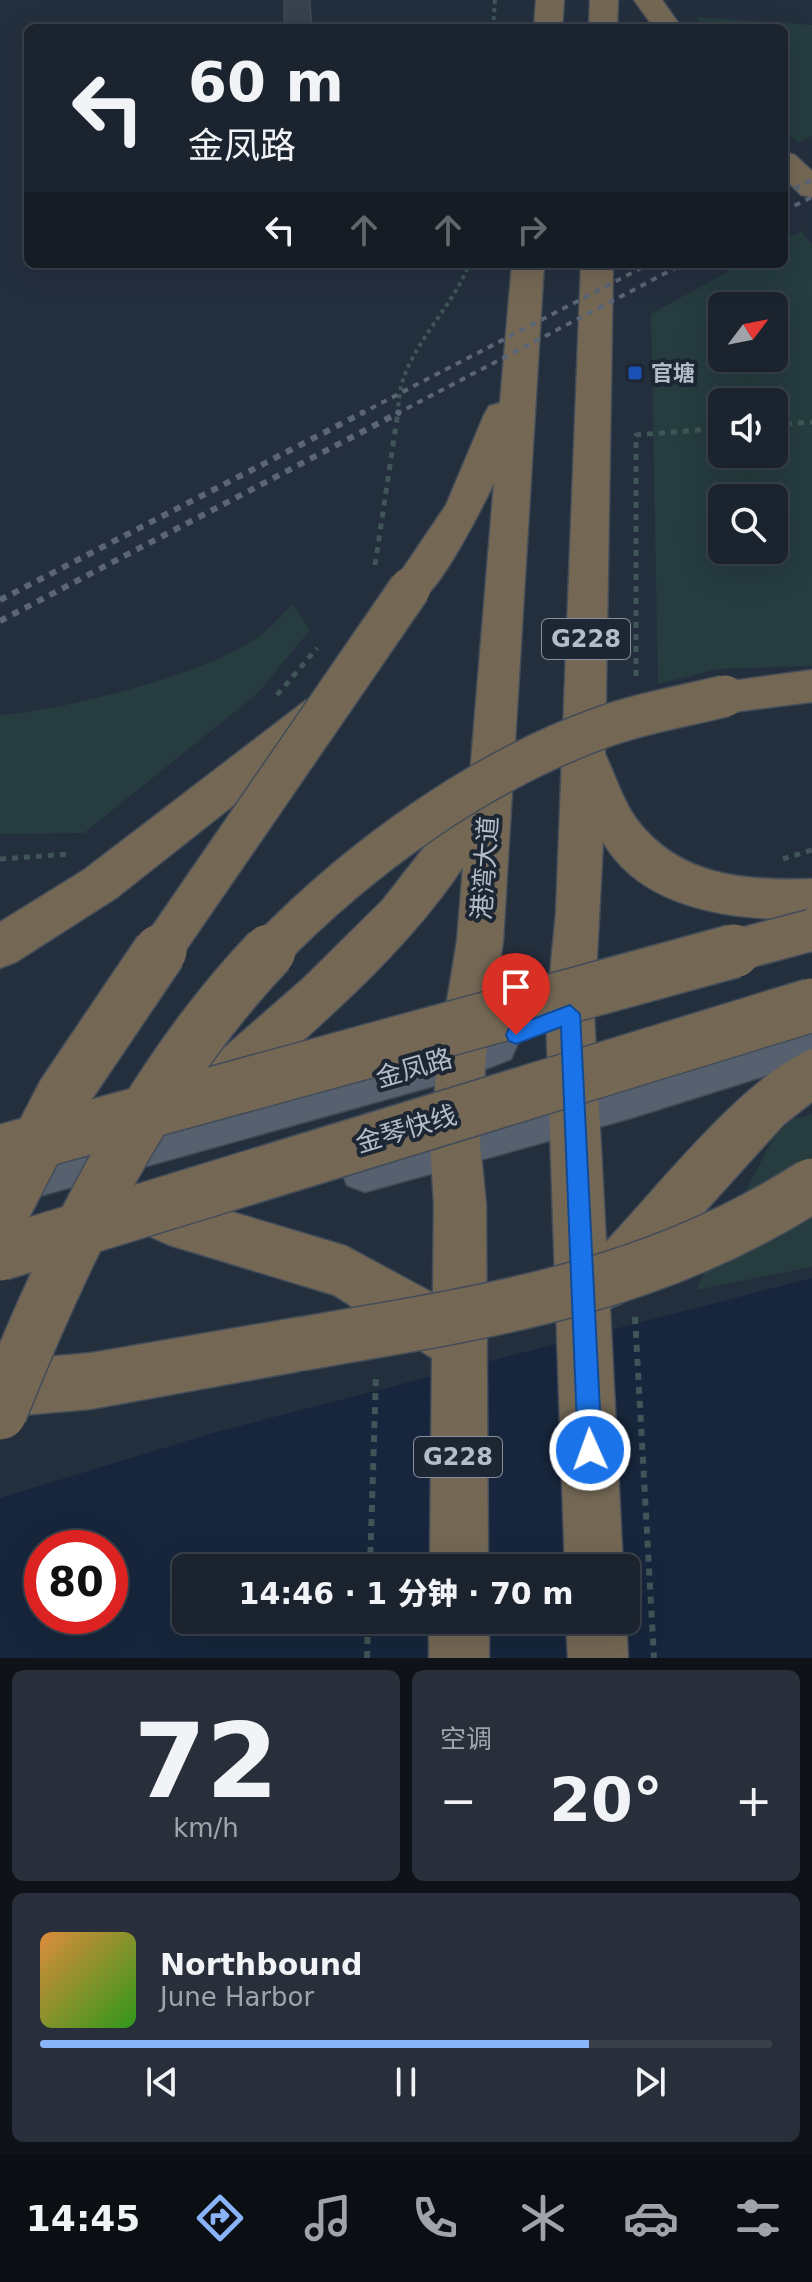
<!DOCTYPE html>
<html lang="zh">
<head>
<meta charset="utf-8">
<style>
  body { margin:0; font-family:"DejaVu Sans","Noto Sans SC",sans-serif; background:#282f3a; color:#f1f3f6; height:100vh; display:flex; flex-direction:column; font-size:30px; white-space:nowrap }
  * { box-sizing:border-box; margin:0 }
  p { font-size:26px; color:#a0a4aa }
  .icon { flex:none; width:44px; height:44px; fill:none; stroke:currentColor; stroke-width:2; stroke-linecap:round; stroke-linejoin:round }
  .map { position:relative; height:1658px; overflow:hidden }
  .panel { display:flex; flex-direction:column; gap:12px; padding:12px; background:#0f1319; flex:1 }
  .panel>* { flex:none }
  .hud { position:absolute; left:24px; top:24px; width:764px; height:244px; border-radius:12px; box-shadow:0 8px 32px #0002,0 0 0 2px #39404a; background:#1b232e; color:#f1f3f6; overflow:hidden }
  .needle { width:52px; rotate:58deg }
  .fabs { position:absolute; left:708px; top:292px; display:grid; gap:16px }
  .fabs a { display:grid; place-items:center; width:80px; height:80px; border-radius:12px; background:#1b232e; box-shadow:0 8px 32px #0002,0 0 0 2px #39404a; font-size:40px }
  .speed { position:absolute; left:24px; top:1530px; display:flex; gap:16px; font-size:40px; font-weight:700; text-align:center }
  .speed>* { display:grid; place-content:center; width:104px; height:104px; border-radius:50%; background:#1b232e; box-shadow:0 8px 32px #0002,0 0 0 2px #39404a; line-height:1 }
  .speed .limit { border:12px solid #d22; background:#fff; color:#111 }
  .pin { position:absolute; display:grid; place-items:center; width:68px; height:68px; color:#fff; margin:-82px -34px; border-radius:50% 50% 50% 0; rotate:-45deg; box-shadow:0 0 8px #0007 }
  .pin .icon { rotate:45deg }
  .me { position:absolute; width:88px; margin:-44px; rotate:358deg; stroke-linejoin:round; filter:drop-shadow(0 0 6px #0008) }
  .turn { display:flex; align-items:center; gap:28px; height:168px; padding:0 32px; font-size:36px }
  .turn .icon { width:104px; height:104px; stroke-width:2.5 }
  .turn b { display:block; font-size:56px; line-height:68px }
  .lanes { display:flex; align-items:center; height:76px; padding:0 32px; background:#0003; justify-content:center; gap:40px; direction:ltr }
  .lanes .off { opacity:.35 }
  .big { font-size:60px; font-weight:800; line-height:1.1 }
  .panel .widget { flex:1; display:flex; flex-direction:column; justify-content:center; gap:12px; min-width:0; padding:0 28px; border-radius:12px; background:#282f3a }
  .panel .dial { align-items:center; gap:0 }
  .dial b { font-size:104px; line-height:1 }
  .song { display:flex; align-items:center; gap:24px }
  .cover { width:96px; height:96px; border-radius:12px; background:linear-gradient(135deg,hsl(30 70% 55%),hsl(110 70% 35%)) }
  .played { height:8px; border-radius:4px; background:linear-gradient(90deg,#8ab4f8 75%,#39404a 75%) }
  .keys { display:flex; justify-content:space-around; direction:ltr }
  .heat { display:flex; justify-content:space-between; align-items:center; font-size:44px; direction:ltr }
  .panel .tiles { flex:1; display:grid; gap:12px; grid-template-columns:1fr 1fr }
  .widget:last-child { grid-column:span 2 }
  .trip { position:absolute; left:172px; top:1554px; width:468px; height:80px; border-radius:12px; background:#1b232e; box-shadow:0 8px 32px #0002,0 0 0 2px #39404a; font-weight:800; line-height:80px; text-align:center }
  .menu { display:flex; height:128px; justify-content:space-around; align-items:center; background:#0b0e12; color:#a0a4aa }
  .menu .icon { width:56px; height:56px }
  .menu .selected { color:#8ab4f8 }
  .menu b { font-size:36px; color:#f1f3f6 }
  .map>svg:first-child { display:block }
  .green { fill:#263c3f; fill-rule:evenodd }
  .water { fill:#17263c; fill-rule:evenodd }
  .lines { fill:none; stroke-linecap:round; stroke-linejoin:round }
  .street-casing { stroke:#414a57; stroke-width:3 }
  .primary-casing { stroke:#414a57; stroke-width:3 }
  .highway-casing { stroke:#434c59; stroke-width:3 }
  .path-far2 { stroke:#3f5557; stroke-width:4; stroke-dasharray:4 4; stroke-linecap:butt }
  .path-far1 { stroke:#3f5557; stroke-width:5; stroke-dasharray:6 6; stroke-linecap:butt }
  .path { stroke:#3f5557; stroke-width:6; stroke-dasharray:7 7; stroke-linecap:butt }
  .street { fill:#38414e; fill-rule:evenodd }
  .primary { fill:#56606e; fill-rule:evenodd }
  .highway { fill:#746855; fill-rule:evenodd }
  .rail-far1 { stroke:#5a6575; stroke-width:4; stroke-dasharray:6 6; stroke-linecap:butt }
  .rail { stroke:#5a6575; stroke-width:6; stroke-dasharray:7 7; stroke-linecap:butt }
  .highway-bridge-far1-casing { stroke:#434c59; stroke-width:44; stroke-linecap:butt }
  .highway-bridge-casing { stroke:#434c59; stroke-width:56; stroke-linecap:butt }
  .highway-bridge-far1 { stroke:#746855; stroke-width:41 }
  .highway-bridge { stroke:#746855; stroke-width:53 }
  .route { fill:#1a73e8; stroke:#114b97; stroke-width:2 }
  .transit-dot { fill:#1a4fb4; stroke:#1d2633; stroke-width:3 }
  .labels { text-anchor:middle; stroke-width:8; stroke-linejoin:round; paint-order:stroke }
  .far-poi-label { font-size:22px; font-weight:bold; fill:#b4bcc9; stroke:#1d2633; text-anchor:start }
  .shield { fill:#1d2633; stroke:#878f9c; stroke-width:2 }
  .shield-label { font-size:24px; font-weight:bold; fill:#b4bcc9 }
  .street-label { font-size:26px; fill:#b4bcc9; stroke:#1d2633 }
</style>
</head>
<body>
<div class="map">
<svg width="812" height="1658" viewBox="0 0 812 1658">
  <rect width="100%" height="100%" fill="#242f3e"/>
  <g class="green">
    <path d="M695 17 812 25V136L798 143 784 129V28H703Z"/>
    <path d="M801 231 812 244V666L718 669 658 684 651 314 742 264H784V241ZM722 306H774V358H722ZM722 402H774V454H722ZM722 498H774V550H722Z"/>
    <path d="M293 604 310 630 257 694 84 833 0 834V715C69 709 199 676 257 638 270 629 281 615 293 604Z"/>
    <path d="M812 1114V1267L696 1290 781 1122Z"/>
  </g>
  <path class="water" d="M812 1278V1658H0V1498L216 1432ZM42 1548H110V1616H42ZM186 1568H626V1620H186Z"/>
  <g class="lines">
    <g class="street-casing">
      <path id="street" d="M285 0H309L311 28H285Z"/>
    </g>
    <g class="primary-casing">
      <g id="primary">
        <path d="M812 1015V1061L631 1118 365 1192 347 1185 340 1167 347 1149 365 1142 631 1070Z"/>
        <path d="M494 1020 511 1027 518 1043 511 1059 462 1078 0 1207V1157L462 1032Z"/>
      </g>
    </g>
    <g class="highway-casing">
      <g id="highway">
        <path d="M536 0H564L562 28H534Z"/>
        <path d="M590 0H618L617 28H589Z"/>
        <path d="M634 0H662L682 28H654Z"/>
        <path d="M784 152 795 155 812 171V197L801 195 784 178Z"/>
        <path d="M512 264H544L503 941 486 1055 480 1144 486 1204 488 1568H430L432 1358 334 1295 169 1245 151 1237 143 1219 151 1201 169 1193 346 1246 433 1293 434 1204 430 1144 438 1055 457 941 463 867C398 964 304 1038 219 1116L202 1123 185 1116 177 1099 185 1082 303 979 383 900 447 818 470 775 494 483C483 506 441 590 420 600 411 604 405 601 396 599L390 588 446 505 484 415 489 406 500 403Z"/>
        <path d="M581 264H613L605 754C616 776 622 800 637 820 680 877 747 881 812 879V919C740 921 644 912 603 842L594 1014 606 1242C658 1187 745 1075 812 1049V1102L784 1124 622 1303 610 1308 623 1568H565L546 1014 556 913Z"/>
        <path d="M812 670V702L725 713 710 708 704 696 710 684Z"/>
        <path d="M320 696 335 701 341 713 335 725 116 898 16 962 0 968V922L84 870 305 701Z"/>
        <path d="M300 1317 319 1325 327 1344 319 1363 300 1371 91 1409 0 1417V1361L91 1353Z"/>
        <rect x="429" y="1620" width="60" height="38"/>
        <path d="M566 1620H626L628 1658H568Z"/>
      </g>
    </g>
    <g class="path-far2">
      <path d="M493 28 495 0"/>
      <path d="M397 414C399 404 399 393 402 383 415 340 453 306 469 264"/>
    </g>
    <g class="path-far1">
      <path d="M774 425 812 422"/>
      <path d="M375 565 398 412"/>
      <path d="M636 676V435L722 428"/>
      <path d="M277 695 317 648"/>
      <path d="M0 859 71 854"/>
      <path d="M783 859 812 850"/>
    </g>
    <g class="path">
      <path d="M635 1317 654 1658"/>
      <path d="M370 1568 376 1375"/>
      <path d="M367 1658 368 1620"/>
    </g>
    <use href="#street" class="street"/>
    <use href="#primary" class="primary"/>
    <use href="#highway" class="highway"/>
    <g class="rail-far1">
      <path d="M784 194 812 180"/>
      <path d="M784 211 812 197"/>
      <path d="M360 414 649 264"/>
      <path d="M396 414 683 264"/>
    </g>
    <g class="rail">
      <path d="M0 600 364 412"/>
      <path d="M0 621 400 412"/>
    </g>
    <g class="highway-bridge-far1-casing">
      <g id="highway-bridge-far1">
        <path d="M159 953 410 588"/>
        <path d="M267 953C359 858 481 770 606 726 645 712 685 706 725 696"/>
        <path d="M726 953 812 930"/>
      </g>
    </g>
    <g class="highway-bridge-casing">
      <g id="highway-bridge">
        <path d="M0 1152 734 951"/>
        <path d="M0 1216 64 1093 160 951"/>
        <path d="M0 1254 812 1005"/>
        <path d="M300 1344C483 1313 653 1288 812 1185"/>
        <path d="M0 1413C65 1250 146 1080 269 951"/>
      </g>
    </g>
    <use href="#highway-bridge-far1" class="highway-bridge-far1"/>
    <use href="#highway-bridge" class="highway-bridge"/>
  </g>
  <path class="route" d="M570 1005 580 1014 602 1450 598 1459 590 1462 582 1459 578 1450 561 1027 516 1044 509 1041 506 1035 509 1028Z"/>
  <rect class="transit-dot" x="627" y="365" width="16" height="16" rx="4"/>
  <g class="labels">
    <g class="far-poi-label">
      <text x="651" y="381">官塘</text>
    </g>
    <g class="shield">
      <rect x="542" y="619" width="88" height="40" rx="6"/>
      <rect x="414" y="1437" width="88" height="40" rx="6"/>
    </g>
    <g class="shield-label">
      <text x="586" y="647">G228</text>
      <text x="458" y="1465">G228</text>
    </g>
    <g class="street-label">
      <text transform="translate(485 868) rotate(-86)" y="9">港湾大道</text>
      <text transform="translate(414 1068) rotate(-16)" y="9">金凤路</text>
      <text transform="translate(406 1129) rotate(-17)" y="9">金琴快线</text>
    </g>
  </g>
</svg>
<div class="fabs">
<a><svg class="needle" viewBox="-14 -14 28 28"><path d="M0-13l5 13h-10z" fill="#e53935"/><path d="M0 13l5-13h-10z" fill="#a0a4aa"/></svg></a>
<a><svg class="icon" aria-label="sound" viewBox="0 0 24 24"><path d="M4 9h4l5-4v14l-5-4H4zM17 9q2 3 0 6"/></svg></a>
<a><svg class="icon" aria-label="search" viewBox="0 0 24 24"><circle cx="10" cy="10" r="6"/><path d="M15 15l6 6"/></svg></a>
</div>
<div class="speed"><div class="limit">80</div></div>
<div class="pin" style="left:516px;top:1035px;background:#d93025"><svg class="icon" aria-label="arrive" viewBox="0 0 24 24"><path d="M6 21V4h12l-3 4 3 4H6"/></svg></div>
<svg class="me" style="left:590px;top:1450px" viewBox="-20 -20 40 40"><circle r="17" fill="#1a73e8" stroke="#fff" stroke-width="3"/><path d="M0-11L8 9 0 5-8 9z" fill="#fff"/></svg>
<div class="trip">14:46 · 1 分钟 · 70 m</div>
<div class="hud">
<div class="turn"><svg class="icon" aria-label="left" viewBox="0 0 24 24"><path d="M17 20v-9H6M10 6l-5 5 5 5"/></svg><div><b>60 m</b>金凤路</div></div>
<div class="lanes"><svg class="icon" aria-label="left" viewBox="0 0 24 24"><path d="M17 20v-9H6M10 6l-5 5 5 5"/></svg><svg class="icon off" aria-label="ahead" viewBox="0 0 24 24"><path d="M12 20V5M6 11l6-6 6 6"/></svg><svg class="icon off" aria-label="ahead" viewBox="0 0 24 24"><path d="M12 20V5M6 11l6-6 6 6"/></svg><svg class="icon off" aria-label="right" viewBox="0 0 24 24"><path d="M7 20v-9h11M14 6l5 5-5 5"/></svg></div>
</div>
</div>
<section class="panel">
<div class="tiles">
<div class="widget dial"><b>72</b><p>km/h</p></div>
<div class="widget"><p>空调</p>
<div class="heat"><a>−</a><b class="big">20°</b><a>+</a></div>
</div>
<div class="widget">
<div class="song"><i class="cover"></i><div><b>Northbound</b><p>June Harbor</p></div></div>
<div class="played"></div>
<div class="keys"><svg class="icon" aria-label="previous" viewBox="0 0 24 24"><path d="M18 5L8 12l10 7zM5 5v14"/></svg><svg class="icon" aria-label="pause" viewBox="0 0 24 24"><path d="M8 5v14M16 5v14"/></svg><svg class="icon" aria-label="next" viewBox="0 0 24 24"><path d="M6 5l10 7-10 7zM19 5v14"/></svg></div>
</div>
</div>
</section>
<nav class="menu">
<b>14:45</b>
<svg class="icon selected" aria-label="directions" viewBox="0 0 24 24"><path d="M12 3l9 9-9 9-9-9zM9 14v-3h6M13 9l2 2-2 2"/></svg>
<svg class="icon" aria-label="music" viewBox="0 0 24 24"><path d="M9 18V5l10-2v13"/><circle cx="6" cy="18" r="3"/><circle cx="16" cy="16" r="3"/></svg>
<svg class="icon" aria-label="phone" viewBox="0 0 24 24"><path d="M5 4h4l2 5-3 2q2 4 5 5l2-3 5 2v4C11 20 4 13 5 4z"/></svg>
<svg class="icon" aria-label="climate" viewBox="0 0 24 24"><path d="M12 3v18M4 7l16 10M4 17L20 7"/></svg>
<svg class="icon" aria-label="car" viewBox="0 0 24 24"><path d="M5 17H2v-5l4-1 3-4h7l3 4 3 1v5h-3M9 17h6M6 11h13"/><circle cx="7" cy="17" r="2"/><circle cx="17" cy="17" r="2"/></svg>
<svg class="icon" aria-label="filters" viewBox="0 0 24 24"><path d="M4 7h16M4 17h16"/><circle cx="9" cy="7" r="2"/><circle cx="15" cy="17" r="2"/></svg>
</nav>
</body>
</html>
